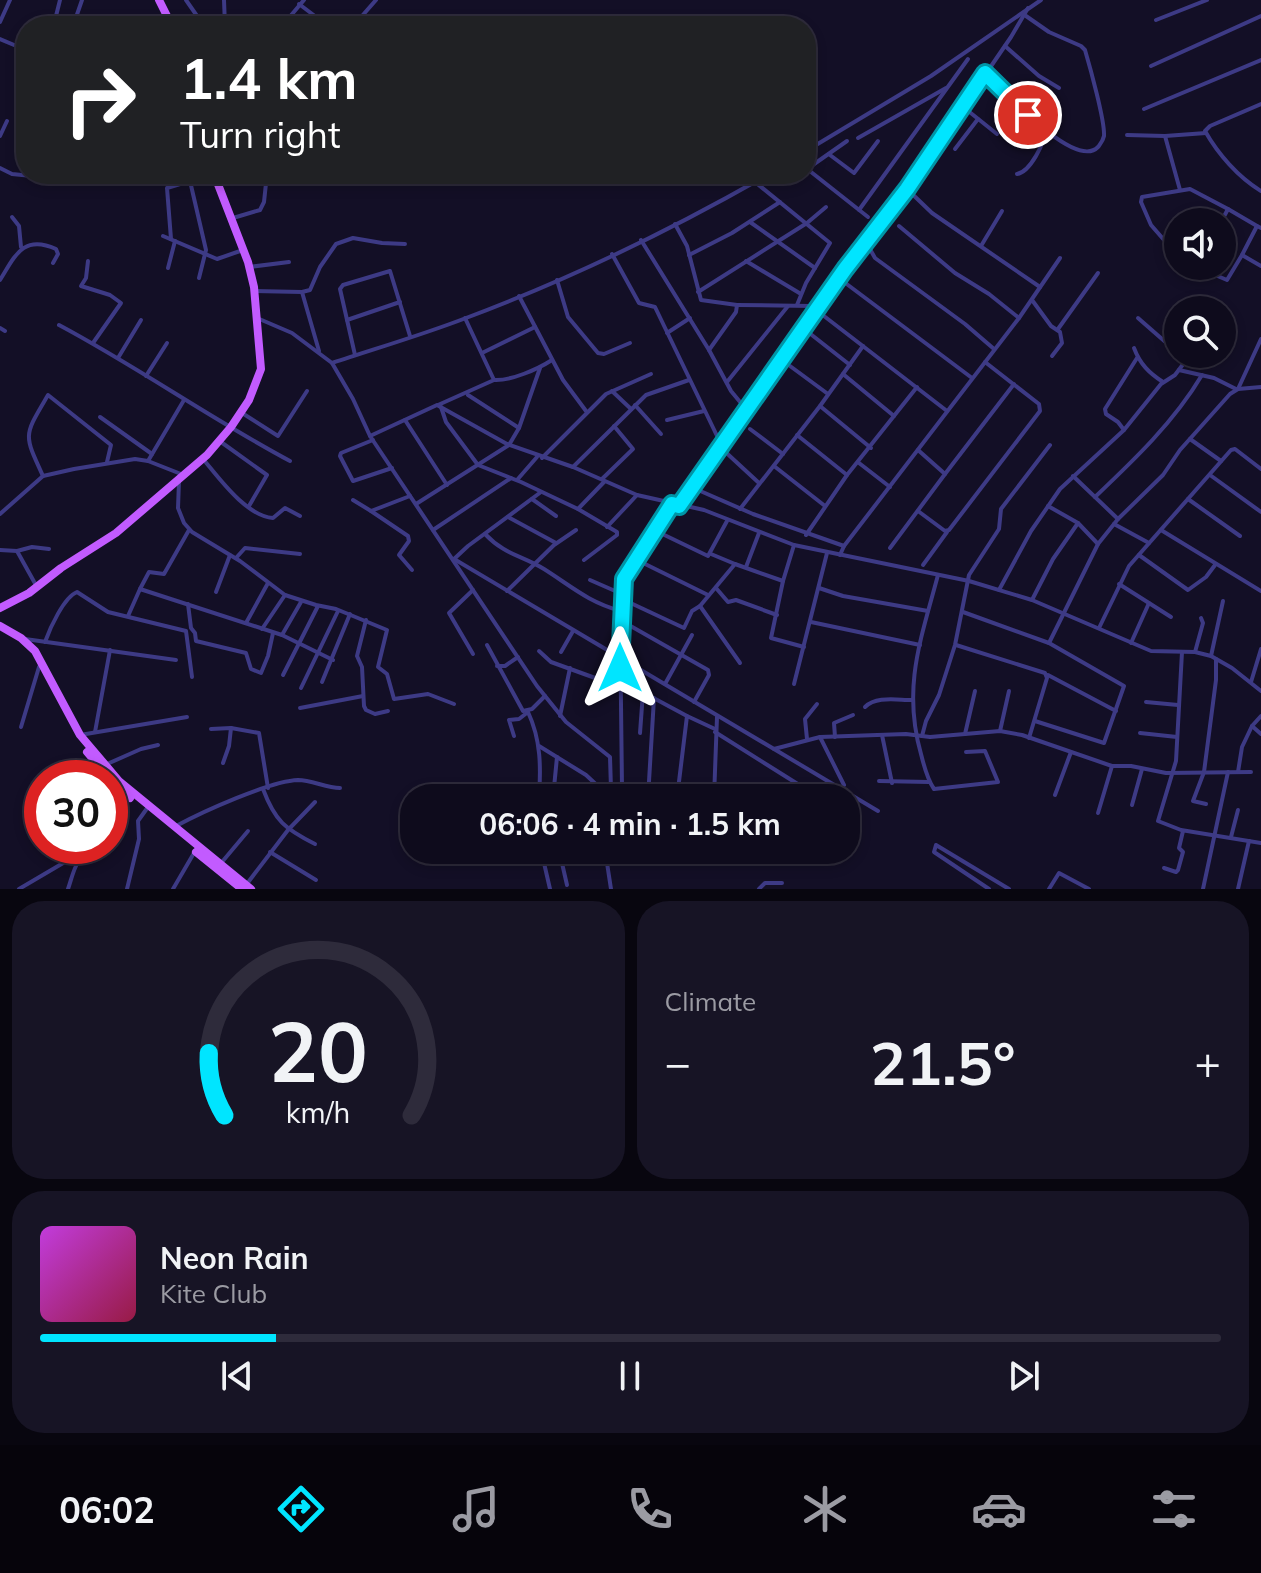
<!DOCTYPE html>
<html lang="en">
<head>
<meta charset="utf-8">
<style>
  body { margin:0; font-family:Mulish,sans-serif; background:#171425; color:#f1f3f6; height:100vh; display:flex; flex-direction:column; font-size:30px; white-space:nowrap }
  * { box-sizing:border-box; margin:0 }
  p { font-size:26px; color:#9b9ba3 }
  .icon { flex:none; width:44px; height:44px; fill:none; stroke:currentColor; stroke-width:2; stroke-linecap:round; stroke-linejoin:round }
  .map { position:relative; height:889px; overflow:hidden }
  .details { display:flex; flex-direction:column; gap:12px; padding:12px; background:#08060f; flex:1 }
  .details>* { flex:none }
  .guide { position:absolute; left:16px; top:16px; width:800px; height:168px; border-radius:32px; box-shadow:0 4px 12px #0003,0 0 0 2px #2e2b3b; background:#202124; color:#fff; overflow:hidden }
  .controls { position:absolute; left:1164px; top:208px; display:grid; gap:16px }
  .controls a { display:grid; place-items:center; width:72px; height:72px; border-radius:50%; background:#0e0b1c; box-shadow:0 4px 12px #0003,0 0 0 2px #2e2b3b; font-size:40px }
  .speed { position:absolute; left:24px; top:760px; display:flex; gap:16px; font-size:40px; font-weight:700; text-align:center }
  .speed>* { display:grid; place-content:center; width:104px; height:104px; border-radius:50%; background:#0e0b1c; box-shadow:0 4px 12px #0003,0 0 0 2px #2e2b3b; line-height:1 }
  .speed .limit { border:12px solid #d22; background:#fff; color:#111 }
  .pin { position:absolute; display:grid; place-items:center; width:68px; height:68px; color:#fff; margin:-34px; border:4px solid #fff; border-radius:50%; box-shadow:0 2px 8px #0007 }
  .me { position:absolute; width:88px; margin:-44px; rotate:0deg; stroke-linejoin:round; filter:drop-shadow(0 0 6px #0008) }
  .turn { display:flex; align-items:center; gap:28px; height:168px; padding:0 32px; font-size:36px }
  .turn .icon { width:104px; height:104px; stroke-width:2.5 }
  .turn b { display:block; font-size:56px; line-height:68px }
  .big { font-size:60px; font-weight:700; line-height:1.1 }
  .details .tile { flex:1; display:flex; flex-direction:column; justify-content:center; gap:12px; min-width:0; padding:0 28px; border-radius:32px; background:#171425 }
  .details .dial { align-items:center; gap:0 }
  .dial svg { height:208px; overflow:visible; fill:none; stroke:#2e2b3b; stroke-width:7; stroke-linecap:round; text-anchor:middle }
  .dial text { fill:#f1f3f6; stroke:none }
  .song { display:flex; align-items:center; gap:24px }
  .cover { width:96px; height:96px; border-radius:12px; background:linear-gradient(135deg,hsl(290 70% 55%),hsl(340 70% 35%)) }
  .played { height:8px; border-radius:4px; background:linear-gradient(90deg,#00e5ff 20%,#2e2b3b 20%) }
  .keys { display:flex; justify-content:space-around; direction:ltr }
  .heat { display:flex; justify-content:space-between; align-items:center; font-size:44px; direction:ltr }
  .details .tiles { flex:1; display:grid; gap:12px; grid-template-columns:1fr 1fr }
  .tile:last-child { grid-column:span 2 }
  .trip { position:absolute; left:400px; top:784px; width:460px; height:80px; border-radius:32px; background:#0e0b1c; box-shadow:0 4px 12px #0003,0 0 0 2px #2e2b3b; font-weight:700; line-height:80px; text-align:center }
  .menu { display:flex; height:128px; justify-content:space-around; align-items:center; background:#06040b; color:#9b9ba3 }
  .menu .icon { width:56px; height:56px }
  .menu .current { color:#00e5ff }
  .menu b { font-size:36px; color:#f1f3f6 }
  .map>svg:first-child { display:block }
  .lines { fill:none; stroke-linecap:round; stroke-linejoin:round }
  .minor { stroke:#3d3a85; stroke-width:4 }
  .primary { stroke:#c25bff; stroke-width:8 }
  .route-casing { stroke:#0095a6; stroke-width:20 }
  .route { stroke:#00e5ff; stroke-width:14 }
</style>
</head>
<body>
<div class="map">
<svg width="1261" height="889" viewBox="0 0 1261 889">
  <rect width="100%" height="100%" fill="#130f26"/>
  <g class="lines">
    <g class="minor">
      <path d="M60 0 56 16 71 26"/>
      <path d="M186 0 204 26"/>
      <path d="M224 0 225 26"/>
      <path d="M299 4 328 26"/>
      <path d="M362 16 376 0"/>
      <path d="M1156 20 1207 0"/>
      <path d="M0 22 10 0"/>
      <path d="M225 22 260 26"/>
      <path d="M73 26 82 0"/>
      <path d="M282 26 304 0"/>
      <path d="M0 39 26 50"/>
      <path d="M1005 46 1039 76 1059 88"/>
      <path d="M1151 66 1261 16"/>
      <path d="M985 73C1002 89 1075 171 1098 147 1101 143 1103 141 1104 136 1105 121 1090 67 1085 50L1081 46 1049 32 1026 16"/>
      <path d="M1261 104 1210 126 1205 131C1218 154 1238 177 1261 191"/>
      <path d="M962 106 997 134"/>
      <path d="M1144 109 1261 60"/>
      <path d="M1127 135 1165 136 1206 133"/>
      <path d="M0 136 7 121"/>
      <path d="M1165 136 1180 190"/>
      <path d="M858 138 946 88"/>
      <path d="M955 149 978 119"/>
      <path d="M806 151 931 76 1041 0"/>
      <path d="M830 155 854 173 878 141"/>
      <path d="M0 168 12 174 52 178 55 174"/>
      <path d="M806 168 868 217"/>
      <path d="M807 169 847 141"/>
      <path d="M1017 174C1030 172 1045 143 1045 130"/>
      <path d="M190 181 206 250 199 278"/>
      <path d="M755 182 830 243 806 283 797 305"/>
      <path d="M907 189 932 213 1040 287"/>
      <path d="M859 210 968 59"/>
      <path d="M12 217 19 226 21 247"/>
      <path d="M233 218 260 210 264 202 267 174"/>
      <path d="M750 222 815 268"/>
      <path d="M1221 222 1228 209 1257 226"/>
      <path d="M675 224 687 246 701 300 737 305 736 312 709 350"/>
      <path d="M899 226 955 273 989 294 1019 318"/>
      <path d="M1261 228 1257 226 1242 255 1261 266"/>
      <path d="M163 236 217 259 243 250"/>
      <path d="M171 239 167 188 213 174"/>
      <path d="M641 240 709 350 731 391 745 408"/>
      <path d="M866 242 875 258 965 324 994 349"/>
      <path d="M981 246 1002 211"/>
      <path d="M612 254 639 303 655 307 719 440"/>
      <path d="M689 255 732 233 780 202"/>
      <path d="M1178 256 1151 225 1141 202 1142 197 1190 189 1228 209"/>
      <path d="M88 261 86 278 81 286 110 295 121 303 93 343"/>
      <path d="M746 261 801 294"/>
      <path d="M1194 266 1227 280 1242 255"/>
      <path d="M249 267 289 262"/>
      <path d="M168 268 175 241"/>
      <path d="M840 279 972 378"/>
      <path d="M0 280C15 256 23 234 56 249L58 254 53 263"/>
      <path d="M557 280 568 317 598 353 604 354 630 343"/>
      <path d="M254 291 302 292 319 351"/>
      <path d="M302 292 310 290 320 267 336 244 353 238 382 243 405 244"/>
      <path d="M698 292 807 223 826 207"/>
      <path d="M519 296 563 380 586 411"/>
      <path d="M1032 300 1051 326 1060 332 1062 343 1052 356"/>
      <path d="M737 305 811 306 947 411"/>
      <path d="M257 318 292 333 332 363C377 348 422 335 466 318 570 279 673 229 769 174"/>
      <path d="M1138 318 1178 353"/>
      <path d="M347 320 400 302"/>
      <path d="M59 325C138 367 211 419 290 461"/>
      <path d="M0 328 5 331"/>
      <path d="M1058 329 1098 273"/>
      <path d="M808 332 850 365"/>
      <path d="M667 333 690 318"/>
      <path d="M1134 348C1140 364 1149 373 1163 382"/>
      <path d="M482 353 535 327"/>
      <path d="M355 355 340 289 343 285 390 271 410 336"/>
      <path d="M118 358 141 320"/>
      <path d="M332 363 353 399 370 436 537 686 566 722 610 757 611 789 615 798"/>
      <path d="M790 366 828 394"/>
      <path d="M1179 370 1214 378 1236 389"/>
      <path d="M843 374 894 416"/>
      <path d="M146 376 167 343"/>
      <path d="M494 380C511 381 538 369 552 360"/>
      <path d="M727 382 788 306"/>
      <path d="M1238 389 1261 339"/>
      <path d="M612 391 631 409"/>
      <path d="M468 395 519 428"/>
      <path d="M438 405 494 380 465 318"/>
      <path d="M635 405 661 434"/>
      <path d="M820 406 871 448"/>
      <path d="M441 407 446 422 478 465 521 482 578 509 617 532V535L584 560"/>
      <path d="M242 413 278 436 307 391"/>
      <path d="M100 417 152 454"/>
      <path d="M405 420 447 485"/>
      <path d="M667 420 704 411"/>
      <path d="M750 429 783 454"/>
      <path d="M1124 430 1118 422 1106 414 1105 409 1137 358"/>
      <path d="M797 435 847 475"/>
      <path d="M370 436 437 405 507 444 573 467 637 495 704 510 794 545 969 581 1032 600 1151 651 1195 652 1211 656 1232 668 1261 691"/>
      <path d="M1190 439 1221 461"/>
      <path d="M373 440 341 453 340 456 353 481 392 468"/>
      <path d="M221 442 267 475 249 506"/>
      <path d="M720 447 759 483"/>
      <path d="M542 458 606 394 651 374"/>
      <path d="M203 459C219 478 246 516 273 518L285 508 300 516"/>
      <path d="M148 461 184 400"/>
      <path d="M859 463 890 487"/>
      <path d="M774 466 825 506"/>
      <path d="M573 467 646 395 689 380"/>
      <path d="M945 474 1014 384"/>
      <path d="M1210 475 1261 512"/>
      <path d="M43 476C23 433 24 436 48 395L111 445 107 462"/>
      <path d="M1073 476 1118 519"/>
      <path d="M602 479 633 449 614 426"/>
      <path d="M517 480 537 457"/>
      <path d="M179 481 178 508 184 523 192 532 240 561 285 595 316 605 336 609 387 630 378 667 387 674 394 699 428 694 454 704"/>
      <path d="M698 490 753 514 844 546"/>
      <path d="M541 492 468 546 454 559 774 749 820 737 906 734 930 737 1000 731 1022 735 1112 766"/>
      <path d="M1095 497C1134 460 1174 422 1202 375"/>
      <path d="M532 499 556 516"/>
      <path d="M1188 499 1240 536"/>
      <path d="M353 500 371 511 410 496"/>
      <path d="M416 504 509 445 519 428 540 368"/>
      <path d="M679 506 845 269 907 189 1011 37 1028 8"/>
      <path d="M1048 506 1078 523 1098 544"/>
      <path d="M578 509 604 482"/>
      <path d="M740 509 820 406 863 346"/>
      <path d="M371 511 408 536 409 541 399 555 412 570"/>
      <path d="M918 511 945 531 949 530 1040 411 1039 404 985 362"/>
      <path d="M0 514 43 476 74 469 135 459 148 461 181 474"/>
      <path d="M508 517 556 543"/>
      <path d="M1114 524 1149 543"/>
      <path d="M607 527 637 495"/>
      <path d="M433 530 511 478"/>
      <path d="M654 530 708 556 727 521"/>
      <path d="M1161 530 1261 591"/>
      <path d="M485 534C505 555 521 555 544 569 571 586 588 602 621 611"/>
      <path d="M806 535 847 475 917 387"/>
      <path d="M794 545 783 581 771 638 804 647"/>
      <path d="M890 548 945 474 918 450"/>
      <path d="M0 550 17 551 32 547 49 549"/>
      <path d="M17 551 37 587"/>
      <path d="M711 554 735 564"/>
      <path d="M840 555 844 546 1019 318 1060 258"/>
      <path d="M1139 555 1188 590 1206 577 1215 565"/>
      <path d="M236 558 245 548 300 554"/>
      <path d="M635 559 708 595"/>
      <path d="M923 565 947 532"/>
      <path d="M746 567 759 533"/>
      <path d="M938 575C921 639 902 687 921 754 924 766 927 779 934 789L998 782 985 751 966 752"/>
      <path d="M590 580 622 594"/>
      <path d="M1119 584 1171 617"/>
      <path d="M716 588 728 602 736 600 777 615"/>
      <path d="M819 588 843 596 928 611"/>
      <path d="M140 589 149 572 164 574 189 530"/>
      <path d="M473 590 449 613 473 654"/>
      <path d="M999 590 1031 531 1060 489 1124 430 1161 384 1175 375 1187 359 1180 354"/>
      <path d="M507 591 554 545 576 530"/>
      <path d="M216 592 230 555"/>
      <path d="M622 599 684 628 692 611 700 606 735 564 783 581"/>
      <path d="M1032 600 1053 559 1078 523"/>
      <path d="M188 604 191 628 195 633 196 641 246 653 251 669 261 673 268 656 273 633"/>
      <path d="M700 606 740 663"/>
      <path d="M963 612 1049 643 1124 686 1104 743 1035 721"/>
      <path d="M128 616 140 589 282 635 333 660"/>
      <path d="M366 620 357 656 362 667 364 706 366 710 375 714 388 711"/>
      <path d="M620 620 708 670 709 675 694 702"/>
      <path d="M811 622 920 645"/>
      <path d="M246 623 268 583"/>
      <path d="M1099 628 1129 566 1231 450 1235 449 1261 469"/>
      <path d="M262 629 285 595"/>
      <path d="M282 635 301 602"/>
      <path d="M25 639 176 660"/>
      <path d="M45 642C50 628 64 597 77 592L108 612 186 631 192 677"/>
      <path d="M1049 643 1098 544 1118 519 1163 475 1180 450 1230 394 1238 389 1261 387"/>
      <path d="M1131 643 1149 603"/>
      <path d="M487 645 523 711 532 709 545 696"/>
      <path d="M956 645 1045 673 1047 678 1029 738"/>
      <path d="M539 651 551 662 620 687"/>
      <path d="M561 652 573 631"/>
      <path d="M1182 652 1176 761 1158 821 1181 830 1261 843"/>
      <path d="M1195 652 1203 623 1201 618"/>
      <path d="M1211 656 1223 601"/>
      <path d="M497 666H505L518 657"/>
      <path d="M283 675 318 606"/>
      <path d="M1048 675 1116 711"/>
      <path d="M620 680 687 716"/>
      <path d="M322 682 350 614"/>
      <path d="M1251 682 1261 649"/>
      <path d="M665 684 692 635"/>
      <path d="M794 684 827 553"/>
      <path d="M301 688 338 611"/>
      <path d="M1146 702 1178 705"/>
      <path d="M865 707C876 696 896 700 912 700"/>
      <path d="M300 708 363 696"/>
      <path d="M560 716 570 668"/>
      <path d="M1261 716 1252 726 1261 734"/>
      <path d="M21 727 39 667"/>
      <path d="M211 729 231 728 259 733 268 788"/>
      <path d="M1000 731 1009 691"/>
      <path d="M95 732 110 650"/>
      <path d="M715 732 820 798"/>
      <path d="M640 733 643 692"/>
      <path d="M1140 733 1177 737"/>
      <path d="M965 734 975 691"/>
      <path d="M80 735 187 717"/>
      <path d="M882 735 892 783"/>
      <path d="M514 736 509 720 519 719 528 712C541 740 541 767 539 798"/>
      <path d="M922 736 926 721 939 695 955 645 969 575 999 529 1001 509 1050 445"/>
      <path d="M820 737 844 785"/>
      <path d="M835 737 834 723 853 715"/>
      <path d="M807 739 805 719 817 704"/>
      <path d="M539 746 586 775 601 789V794L596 798"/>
      <path d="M774 749 878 811"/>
      <path d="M223 763 229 746 231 728"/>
      <path d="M107 764 141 749 158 745"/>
      <path d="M1238 772 1242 747 1252 726"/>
      <path d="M879 781 929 782"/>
      <path d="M649 786 678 787"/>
      <path d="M622 788 620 620 624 579 659 522 743 406"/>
      <path d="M263 789C275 821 285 829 315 844"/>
      <path d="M1055 795 1071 752"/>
      <path d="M553 798 557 757"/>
      <path d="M648 798 654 698"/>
      <path d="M677 798 687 716 715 729"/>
      <path d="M714 798 717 717"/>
      <path d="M110 800 114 784"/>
      <path d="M1206 804 1193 801 1204 772 1216 680V659"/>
      <path d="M1132 805 1142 769"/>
      <path d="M1098 813 1112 766H1131L1166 773 1251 772"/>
      <path d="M846 814 851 817"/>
      <path d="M176 826C202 812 270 781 298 780 312 780 326 788 340 788"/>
      <path d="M1231 837 1238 810"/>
      <path d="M541 850 550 889"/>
      <path d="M559 850 567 885"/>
      <path d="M587 850 593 864"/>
      <path d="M605 850 611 889"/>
      <path d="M647 850V856"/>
      <path d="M270 852 316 880"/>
      <path d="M222 862 248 831"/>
      <path d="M1164 868 1176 872 1178 870 1183 852 1179 848 1183 831"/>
      <path d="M246 885 288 830 315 802"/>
      <path d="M19 889 70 859 81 856"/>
      <path d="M68 889C74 872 75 856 94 851L96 846"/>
      <path d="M127 889 139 839 138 821 148 807"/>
      <path d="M173 889 194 853"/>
      <path d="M759 889 765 883H782"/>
      <path d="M989 889 934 852 936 845 1009 889"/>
      <path d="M1049 889 1059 873 1089 889"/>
      <path d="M1203 889 1228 772"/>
      <path d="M1238 889 1249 841"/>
    </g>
    <g class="primary">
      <path d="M159 0 172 26"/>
      <path d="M0 608 29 593 61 568 116 533 207 455 231 427 249 400 261 369 254 287 248 262 214 174"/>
      <path d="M0 626 21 638 35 651 80 735 119 781 251 889"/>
      <path d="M87 752 109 778"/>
      <path d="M110 780 130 798"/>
      <path d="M196 852 242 889"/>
    </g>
  </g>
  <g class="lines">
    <g class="route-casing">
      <path id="route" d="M620 668 624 579 672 504 679 506 845 269 907 189 985 73 1028 115"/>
    </g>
    <use href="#route" class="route"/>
  </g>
</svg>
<div class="controls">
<a><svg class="icon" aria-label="sound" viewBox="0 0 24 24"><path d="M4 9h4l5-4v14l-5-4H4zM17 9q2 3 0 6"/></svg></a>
<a><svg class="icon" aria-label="search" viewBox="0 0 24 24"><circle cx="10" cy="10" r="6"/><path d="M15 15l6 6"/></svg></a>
</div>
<div class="speed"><div class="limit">30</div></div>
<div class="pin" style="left:1028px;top:115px;background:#d93025"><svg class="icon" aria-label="arrive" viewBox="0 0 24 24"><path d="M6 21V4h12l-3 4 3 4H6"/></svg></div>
<svg class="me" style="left:620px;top:668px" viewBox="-20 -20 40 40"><path d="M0-17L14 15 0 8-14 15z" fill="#00e5ff" stroke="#fff" stroke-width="4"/></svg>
<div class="trip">06:06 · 4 min · 1.5 km</div>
<div class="guide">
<div class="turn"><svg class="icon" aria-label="right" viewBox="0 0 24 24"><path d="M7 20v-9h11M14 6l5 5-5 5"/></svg><div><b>1.4 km</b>Turn right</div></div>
</div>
</div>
<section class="details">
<div class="tiles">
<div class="tile dial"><svg viewBox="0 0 100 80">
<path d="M14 69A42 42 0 1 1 86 69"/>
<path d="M14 69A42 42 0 0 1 8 45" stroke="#00e5ff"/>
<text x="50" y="56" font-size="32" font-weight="700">20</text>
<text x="50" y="72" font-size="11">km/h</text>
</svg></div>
<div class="tile"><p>Climate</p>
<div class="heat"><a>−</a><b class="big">21.5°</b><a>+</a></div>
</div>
<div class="tile">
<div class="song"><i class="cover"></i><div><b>Neon Rain</b><p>Kite Club</p></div></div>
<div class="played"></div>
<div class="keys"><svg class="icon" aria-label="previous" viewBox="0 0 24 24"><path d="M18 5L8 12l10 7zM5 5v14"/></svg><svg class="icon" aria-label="pause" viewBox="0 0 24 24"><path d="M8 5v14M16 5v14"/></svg><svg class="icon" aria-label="next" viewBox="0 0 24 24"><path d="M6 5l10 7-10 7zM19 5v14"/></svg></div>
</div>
</div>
</section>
<nav class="menu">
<b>06:02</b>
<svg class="icon current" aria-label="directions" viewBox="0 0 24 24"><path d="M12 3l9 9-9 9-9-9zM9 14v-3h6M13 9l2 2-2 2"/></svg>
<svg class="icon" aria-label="music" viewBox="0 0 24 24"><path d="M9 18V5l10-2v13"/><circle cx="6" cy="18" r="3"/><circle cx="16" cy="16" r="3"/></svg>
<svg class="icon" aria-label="phone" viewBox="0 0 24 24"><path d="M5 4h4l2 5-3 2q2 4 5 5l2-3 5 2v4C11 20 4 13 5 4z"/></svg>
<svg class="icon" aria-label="climate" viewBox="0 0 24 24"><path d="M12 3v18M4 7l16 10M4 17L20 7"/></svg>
<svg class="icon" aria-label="car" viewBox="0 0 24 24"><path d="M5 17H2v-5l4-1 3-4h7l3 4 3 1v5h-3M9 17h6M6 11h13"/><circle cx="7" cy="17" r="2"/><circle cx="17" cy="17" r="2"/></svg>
<svg class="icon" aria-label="filters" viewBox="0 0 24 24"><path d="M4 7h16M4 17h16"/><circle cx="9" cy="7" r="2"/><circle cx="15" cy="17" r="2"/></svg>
</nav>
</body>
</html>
